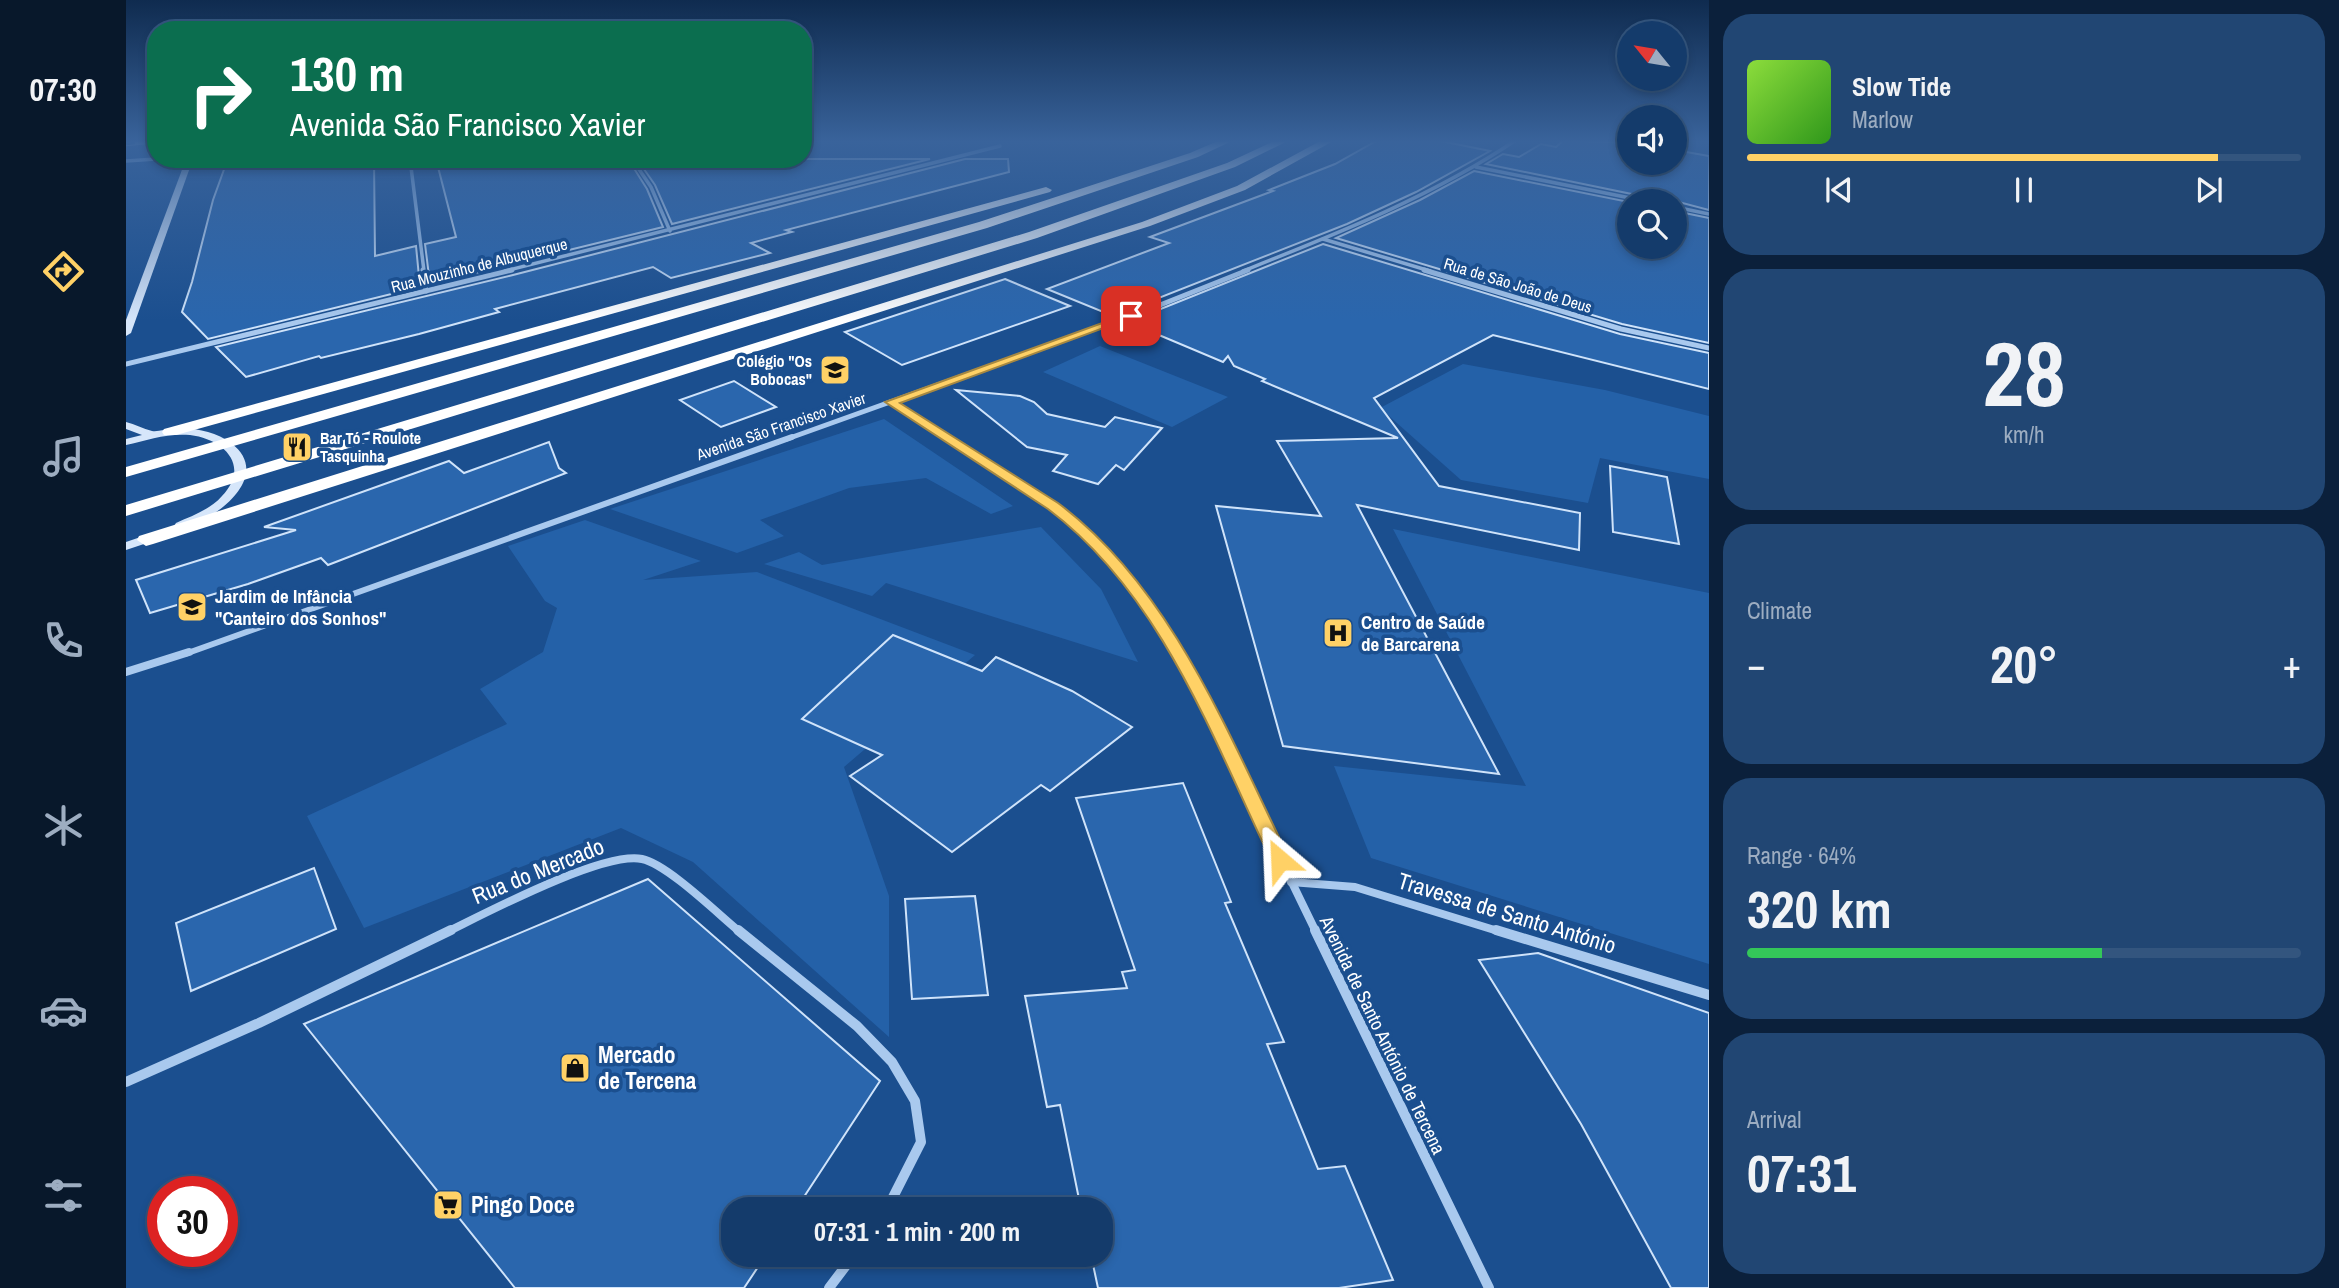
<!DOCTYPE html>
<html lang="en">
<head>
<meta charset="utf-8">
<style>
  body { margin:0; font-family:"Archivo Narrow",sans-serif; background:#214673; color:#f1f3f6; height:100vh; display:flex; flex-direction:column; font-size:26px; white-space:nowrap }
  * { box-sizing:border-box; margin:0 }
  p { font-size:23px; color:#9dadc1 }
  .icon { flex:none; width:38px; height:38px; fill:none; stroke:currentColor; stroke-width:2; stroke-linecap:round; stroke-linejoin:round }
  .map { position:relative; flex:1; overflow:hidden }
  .panel { display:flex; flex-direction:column; gap:14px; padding:14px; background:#0b203b; width:630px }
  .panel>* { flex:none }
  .banner { position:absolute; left:21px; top:21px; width:665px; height:147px; border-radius:28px; box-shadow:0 4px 10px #0003,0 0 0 2px #33557e; background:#0b6e4f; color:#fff; overflow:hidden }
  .needle { width:46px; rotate:300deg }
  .tools { position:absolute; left:1491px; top:21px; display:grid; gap:14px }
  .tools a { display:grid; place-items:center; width:70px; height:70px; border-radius:50%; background:#143b6b; box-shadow:0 4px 10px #0003,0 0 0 2px #33557e; font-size:35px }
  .speed { position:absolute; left:21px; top:1176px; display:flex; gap:14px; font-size:35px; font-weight:700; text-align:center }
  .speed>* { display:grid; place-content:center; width:91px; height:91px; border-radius:50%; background:#143b6b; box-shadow:0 4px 10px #0003,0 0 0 2px #33557e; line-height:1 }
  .speed .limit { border:10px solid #d22; background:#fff; color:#111 }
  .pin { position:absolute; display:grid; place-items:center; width:60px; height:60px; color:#fff; margin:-30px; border-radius:14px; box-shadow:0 4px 10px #0006 }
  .me { position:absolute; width:77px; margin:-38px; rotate:334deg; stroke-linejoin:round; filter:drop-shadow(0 0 5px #0008) }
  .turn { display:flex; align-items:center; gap:24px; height:147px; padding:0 28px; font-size:32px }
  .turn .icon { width:91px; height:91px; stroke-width:2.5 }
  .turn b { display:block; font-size:49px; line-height:60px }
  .big { font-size:52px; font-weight:700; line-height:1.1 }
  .panel .widget { flex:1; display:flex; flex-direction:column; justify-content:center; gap:10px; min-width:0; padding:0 24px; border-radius:28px; background:#214673 }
  .panel .dial { align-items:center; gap:0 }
  .dial b { font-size:91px; line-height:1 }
  .song { display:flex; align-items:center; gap:21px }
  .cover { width:84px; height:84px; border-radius:10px; background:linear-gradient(135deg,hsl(90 70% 55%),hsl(110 70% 35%)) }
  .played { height:7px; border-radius:4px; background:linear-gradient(90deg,#ffd166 85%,#33557e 85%) }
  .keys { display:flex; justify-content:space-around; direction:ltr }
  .heat { display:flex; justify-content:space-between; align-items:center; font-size:38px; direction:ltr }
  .charge { height:10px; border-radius:5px; background:linear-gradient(90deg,#34c759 64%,#33557e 0) }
  .trip { position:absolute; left:595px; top:1197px; width:392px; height:70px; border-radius:28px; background:#143b6b; box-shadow:0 4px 10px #0003,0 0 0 2px #33557e; font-weight:700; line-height:70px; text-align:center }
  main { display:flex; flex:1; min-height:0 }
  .dock { display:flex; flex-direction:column; width:126px; justify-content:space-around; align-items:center; background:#08182b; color:#9dadc1 }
  .dock .icon { width:49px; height:49px }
  .dock .selected { color:#ffd166 }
  .dock b { font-size:32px; color:#f1f3f6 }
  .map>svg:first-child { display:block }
  .green { fill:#2461a8 }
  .building { fill:#2a66ad; stroke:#cfe3fa; stroke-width:2 }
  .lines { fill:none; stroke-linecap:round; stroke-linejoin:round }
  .street-far4 { stroke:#a9c9ee; stroke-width:3.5 }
  .street-far3 { stroke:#a9c9ee; stroke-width:5 }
  .street-far2 { stroke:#a9c9ee; stroke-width:6 }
  .street-far1 { stroke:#a9c9ee; stroke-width:8 }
  .street { stroke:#a9c9ee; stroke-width:10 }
  .secondary { fill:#d6e6fa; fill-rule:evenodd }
  .highway { fill:#fff; fill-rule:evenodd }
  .rail-casing { stroke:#fff; stroke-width:4.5 }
  .rail { stroke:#1b4f8f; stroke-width:2.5; stroke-dasharray:9; stroke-linecap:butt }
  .route { fill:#ffd166; stroke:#a68842; stroke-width:2 }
  .labels { text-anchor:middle; stroke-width:7; stroke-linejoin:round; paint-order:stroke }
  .far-street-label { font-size:16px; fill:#fff; stroke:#1b4f8f }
  .far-poi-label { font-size:16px; font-weight:bold; fill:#fff; stroke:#1b4f8f; text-anchor:end }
  .poi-label { font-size:19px; font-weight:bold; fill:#fff; stroke:#1b4f8f; text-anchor:start }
  .street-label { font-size:19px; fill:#fff; stroke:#1b4f8f }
  .near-street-label { font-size:23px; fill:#fff; stroke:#1b4f8f }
  .near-poi-label { font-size:23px; font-weight:bold; fill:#fff; stroke:#1b4f8f; text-anchor:start }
</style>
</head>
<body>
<main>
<nav class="dock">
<b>07:30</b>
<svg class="icon selected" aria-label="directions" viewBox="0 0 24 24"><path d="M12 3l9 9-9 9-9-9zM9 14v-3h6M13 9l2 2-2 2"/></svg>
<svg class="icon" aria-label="music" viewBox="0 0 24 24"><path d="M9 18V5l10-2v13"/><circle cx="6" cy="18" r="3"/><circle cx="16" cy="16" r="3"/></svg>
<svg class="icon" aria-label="phone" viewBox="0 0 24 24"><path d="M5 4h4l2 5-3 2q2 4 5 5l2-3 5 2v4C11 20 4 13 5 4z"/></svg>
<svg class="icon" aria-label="climate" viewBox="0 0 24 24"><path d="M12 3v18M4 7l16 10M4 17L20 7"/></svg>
<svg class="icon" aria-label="car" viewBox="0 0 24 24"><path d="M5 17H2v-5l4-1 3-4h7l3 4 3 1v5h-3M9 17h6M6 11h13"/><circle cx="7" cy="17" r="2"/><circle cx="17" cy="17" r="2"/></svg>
<svg class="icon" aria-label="filters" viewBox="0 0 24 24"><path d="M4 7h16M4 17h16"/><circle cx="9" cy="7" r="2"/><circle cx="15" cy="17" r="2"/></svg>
</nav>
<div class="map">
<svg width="1583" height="1288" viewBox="0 0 1583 1288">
  <rect width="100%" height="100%" fill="#1b4f8f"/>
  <g class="green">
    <path d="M974 346 1102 397 1046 427 917 372Z"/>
    <path d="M1337 364 1479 390 1583 416V479L1474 458 1462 503 1335 480 1254 408Z"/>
    <path d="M758 419 887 506 865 514 800 478 723 488 634 520 658 536 611 553 484 509Z"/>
    <path d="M459 520 575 561 517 580 631 572 849 655 718 767 763 896V1037L567 862 495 828 238 928 181 816 381 724 354 689 417 652 431 608 419 601 382 546Z"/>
    <path d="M915 527 975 589 1012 662 760 583 746 596 638 564 673 552 696 565Z"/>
    <path d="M1267 529 1583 593V964L1245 858 1208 766 1400 786Z"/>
  </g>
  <g class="building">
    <path d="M1252 140H1310L1364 151 1290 192 1221 224 987 316 921 289 1043 243 1024 237 1147 191 1143 190 1209 164Z"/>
    <path d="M1438 140 1503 143V163H1549V150L1583 156V210L1549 201H1523L1520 197 1360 164 1377 154 1393 157 1415 144 1430 147Z"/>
    <path d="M115 159H248L249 256 290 246 294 287 82 339 56 312 66 282 87 200 100 164Z"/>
    <path d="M346 159H502L521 189 537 227 304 284 299 244 330 237 311 163Z"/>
    <path d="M511 159H804L546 224 529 185Z"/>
    <path d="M839 159H882L883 172 660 230 666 232 625 243 644 253 545 278 527 267 369 309 373 312 293 334 195 358 193 356 120 377 90 347 387 275Z"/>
    <path d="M1348 171 1503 202V247H1549V211L1583 218V343L1496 324 1210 238 1294 200Z"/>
    <path d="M1197 244 1494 334 1583 353V389L1367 335 1248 398 1313 486 1454 513 1453 550 1231 505 1373 774 1157 746 1090 506 1195 516 1151 441 1272 438 1136 381 1139 379 1108 366 1102 356 1097 362 1002 322Z"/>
    <path d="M879 279 944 306 776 365 719 332Z"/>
    <path d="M608 381 650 407 595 427 554 400Z"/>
    <path d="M830 390 894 396 908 402 921 414 979 427 989 417 1036 428 998 470 990 465 972 484 927 471 941 455 901 447Z"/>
    <path d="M423 442 433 468 440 473 202 565 195 558 122 584 24 613 10 580 170 530 138 527 323 461 338 473Z"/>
    <path d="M1484 466 1541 477 1553 544 1487 532Z"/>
    <path d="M767 635 856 671 870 657 946 691 1006 727 924 791 915 785 826 852 724 776 756 755 676 719Z"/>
    <path d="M1057 783 1105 902 1099 903 1158 1042 1141 1044 1192 1169 1219 1166 1267 1280 1213 1288H972L965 1255H975V1209H955L934 1105 921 1107 899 996 1001 988 996 972 1009 970 950 798Z"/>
    <path d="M188 868 210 929 65 991 50 923Z"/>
    <path d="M522 879 754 1081 670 1209H607V1255H640L618 1288H389L178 1024Z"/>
    <path d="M849 896 862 995 786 999 779 899Z"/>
    <path d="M1412 953 1583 1013V1288H1545L1455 1124 1353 960Z"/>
  </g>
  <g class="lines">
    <g class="street-far4">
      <path d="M284 159 298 271"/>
      <path d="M506 159 525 187 544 231"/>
      <path d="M0 161 30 159"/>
      <path d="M1350 167 1519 201"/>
      <path d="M1549 207 1583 214"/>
      <path d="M1197 239 1304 271"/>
      <path d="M379 271 874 146"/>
      <path d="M1117 271C1210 234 1307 196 1390 140"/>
    </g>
    <g class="street-far3">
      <path d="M297 270 300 291"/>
      <path d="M1298 270 1495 329 1583 348"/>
      <path d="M0 364 386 270"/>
      <path d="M765 402 821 439"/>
      <path d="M661 439 1029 307 1122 270"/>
    </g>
    <g class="street-far2">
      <path d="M819 437 946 520 1001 578 1030 616 1051 654"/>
      <path d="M59 654 666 437"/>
    </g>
    <g class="street-far1">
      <path d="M1050 652 1084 714 1190 932"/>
      <path d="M0 672 63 652"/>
      <path d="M1165 882 1229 887 1375 932"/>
      <path d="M321 932C360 913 477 851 516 859 541 864 592 914 614 932"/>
    </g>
    <g class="street">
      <path d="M612 930 731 1026 766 1062 789 1101 795 1142 761 1209"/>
      <path d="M1189 930 1363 1288"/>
      <path d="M1370 930 1583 995"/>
      <path d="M0 1082 133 1023 325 930"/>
      <path d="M703 1288 728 1255"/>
    </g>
    <g class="secondary">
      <path d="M60 159H67L5 333 0 336V320Z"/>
      <path d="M0 422C9 424 17 429 26 431 32 432 40 429 47 429 66 427 89 431 105 443 142 471 104 507 75 521 67 525 59 530 50 529L48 526 50 523C65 516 84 510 96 496 125 466 98 439 64 435 42 433 21 440 0 445V439L16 435 0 429Z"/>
      <path d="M32 531 38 535 36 538 0 550V542Z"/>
    </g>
    <g class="highway">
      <path d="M1094 140H1108L1072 157 861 228 0 477V467L853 222 1064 153Z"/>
      <path d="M1150 140H1164L1109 167 911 238 0 516V505L903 232 1101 163Z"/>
      <path d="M1196 140H1209L1119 190 1024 226 27 544 20 546 11 540 13 536 1016 222 1111 186Z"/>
      <path d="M920 187 926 190 924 192 50 435H38L36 432 38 429Z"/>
    </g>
    <g class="rail-casing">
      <path id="rail" d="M0 144 30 141"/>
    </g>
    <use href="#rail" class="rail"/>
  </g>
  <linearGradient id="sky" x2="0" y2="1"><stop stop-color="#0f2b4f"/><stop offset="0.44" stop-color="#39639b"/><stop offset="1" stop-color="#39639b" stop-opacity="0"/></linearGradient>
  <rect width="1583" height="321" fill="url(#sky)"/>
  <path class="route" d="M1001 314 1010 316 774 403 932 503C1046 588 1103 736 1164 860L1161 866 1154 868 1147 866 1145 860C1086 737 1035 594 922 509L759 402Z"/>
  <defs>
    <g id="school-square" transform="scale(1.575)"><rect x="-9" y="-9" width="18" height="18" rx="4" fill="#ffd166" stroke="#1b4f8f"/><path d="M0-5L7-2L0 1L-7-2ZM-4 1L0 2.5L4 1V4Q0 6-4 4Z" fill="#111"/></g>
    <g id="restaurant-square" transform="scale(1.575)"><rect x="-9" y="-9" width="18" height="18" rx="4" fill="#ffd166" stroke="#1b4f8f"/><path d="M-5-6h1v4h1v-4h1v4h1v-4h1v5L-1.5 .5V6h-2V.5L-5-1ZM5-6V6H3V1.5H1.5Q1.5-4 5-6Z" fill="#111"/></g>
    <g id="hospital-square" transform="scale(1.575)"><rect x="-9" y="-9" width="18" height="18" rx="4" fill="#ffd166" stroke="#1b4f8f"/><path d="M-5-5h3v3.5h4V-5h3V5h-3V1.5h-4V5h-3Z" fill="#111"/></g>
    <g id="shop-square" transform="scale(1.575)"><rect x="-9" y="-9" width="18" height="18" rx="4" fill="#ffd166" stroke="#1b4f8f"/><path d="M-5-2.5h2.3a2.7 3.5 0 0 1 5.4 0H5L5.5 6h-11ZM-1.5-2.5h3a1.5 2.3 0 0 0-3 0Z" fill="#111"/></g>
    <g id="supermarket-square" transform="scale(1.575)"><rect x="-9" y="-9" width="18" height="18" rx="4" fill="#ffd166" stroke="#1b4f8f"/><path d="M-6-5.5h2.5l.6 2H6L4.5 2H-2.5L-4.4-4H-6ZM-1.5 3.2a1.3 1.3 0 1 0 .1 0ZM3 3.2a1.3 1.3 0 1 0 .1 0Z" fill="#111"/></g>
  </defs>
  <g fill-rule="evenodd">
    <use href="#school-square" x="709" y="370"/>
    <use href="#restaurant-square" x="171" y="447"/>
    <use href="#school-square" x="66" y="607"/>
    <use href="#hospital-square" x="1212" y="633"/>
    <use href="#shop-square" x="449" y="1068"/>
    <use href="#supermarket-square" x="322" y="1205"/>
  </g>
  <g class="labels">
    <g class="far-street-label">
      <text transform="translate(353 265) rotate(-14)" y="6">Rua Mouzinho de Albuquerque</text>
      <text transform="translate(1392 285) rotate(17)" y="6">Rua de São João de Deus</text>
      <text transform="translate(655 426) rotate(-19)" y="6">Avenida São Francisco Xavier</text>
    </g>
    <g class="far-poi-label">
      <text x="686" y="367">Colégio "Os<tspan x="686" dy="18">Bobocas"</tspan></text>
      <text x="194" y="444" text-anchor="start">Bar Tó - Roulote<tspan x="194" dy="18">Tasquinha</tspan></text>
    </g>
    <g class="poi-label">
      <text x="89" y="603">Jardim de Infância<tspan x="89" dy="22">"Canteiro dos Sonhos"</tspan></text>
      <text x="1235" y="629">Centro de Saúde<tspan x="1235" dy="22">de Barcarena</tspan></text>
    </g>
    <g class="street-label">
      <text transform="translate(1257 1035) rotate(64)" y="7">Avenida de Santo António de Tercena</text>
    </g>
    <g class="near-street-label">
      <text transform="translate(412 871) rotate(-22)" y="8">Rua do Mercado</text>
      <text transform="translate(1381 913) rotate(17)" y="8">Travessa de Santo António</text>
    </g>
    <g class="near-poi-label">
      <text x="472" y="1063">Mercado<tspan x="472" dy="26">de Tercena</tspan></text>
      <text x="345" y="1213">Pingo Doce</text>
    </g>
  </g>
</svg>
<div class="tools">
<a><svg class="needle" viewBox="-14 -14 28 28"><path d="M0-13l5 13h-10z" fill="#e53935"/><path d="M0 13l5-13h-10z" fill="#9dadc1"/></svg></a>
<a><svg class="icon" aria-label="sound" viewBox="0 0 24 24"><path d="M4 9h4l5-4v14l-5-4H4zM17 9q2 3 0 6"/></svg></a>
<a><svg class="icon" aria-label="search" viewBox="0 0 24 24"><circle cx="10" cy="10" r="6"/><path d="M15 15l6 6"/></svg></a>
</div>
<div class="speed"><div class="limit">30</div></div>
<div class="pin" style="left:1005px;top:316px;background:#d93025"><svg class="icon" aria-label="arrive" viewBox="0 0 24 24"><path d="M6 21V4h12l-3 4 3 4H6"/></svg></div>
<svg class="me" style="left:1154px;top:860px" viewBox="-20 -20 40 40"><path d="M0-17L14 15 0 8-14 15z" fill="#ffd166" stroke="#fff" stroke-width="4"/></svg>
<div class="trip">07:31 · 1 min · 200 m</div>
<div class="banner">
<div class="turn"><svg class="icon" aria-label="right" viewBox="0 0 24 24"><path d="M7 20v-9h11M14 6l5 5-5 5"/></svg><div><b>130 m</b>Avenida São Francisco Xavier</div></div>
</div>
</div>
<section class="panel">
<div class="widget">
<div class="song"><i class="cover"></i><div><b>Slow Tide</b><p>Marlow</p></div></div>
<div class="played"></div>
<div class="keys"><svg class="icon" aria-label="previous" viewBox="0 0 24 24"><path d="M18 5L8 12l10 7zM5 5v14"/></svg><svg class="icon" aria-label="pause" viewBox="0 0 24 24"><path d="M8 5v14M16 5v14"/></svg><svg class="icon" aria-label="next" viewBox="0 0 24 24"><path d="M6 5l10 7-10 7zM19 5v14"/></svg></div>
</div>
<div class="widget dial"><b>28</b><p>km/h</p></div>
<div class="widget"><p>Climate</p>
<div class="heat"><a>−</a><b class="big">20°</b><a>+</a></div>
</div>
<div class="widget"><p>Range · 64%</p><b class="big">320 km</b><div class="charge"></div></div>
<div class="widget"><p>Arrival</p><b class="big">07:31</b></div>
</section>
</main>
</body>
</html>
